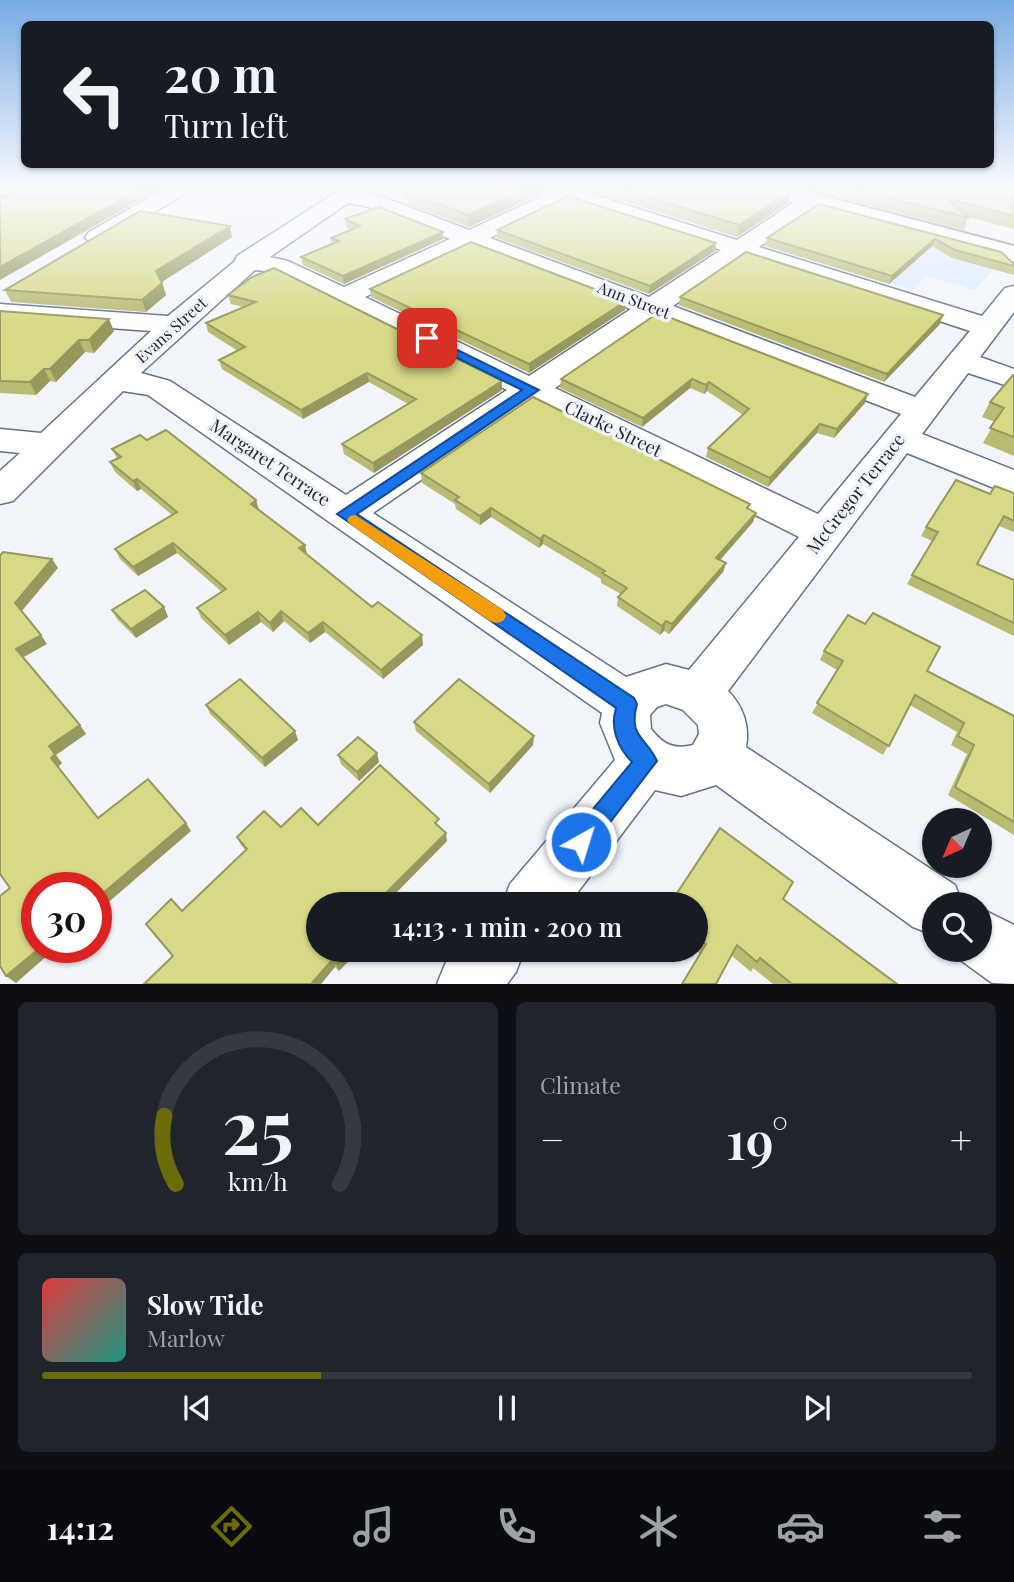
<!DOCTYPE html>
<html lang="en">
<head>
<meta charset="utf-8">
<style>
  body { margin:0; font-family:"Playfair Display",serif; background:#20242c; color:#f1f3f6; height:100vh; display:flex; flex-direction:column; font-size:26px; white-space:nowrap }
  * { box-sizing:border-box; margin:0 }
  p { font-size:23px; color:#9ea1a6 }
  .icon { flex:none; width:38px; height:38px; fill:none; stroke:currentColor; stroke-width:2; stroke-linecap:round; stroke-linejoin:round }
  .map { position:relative; height:984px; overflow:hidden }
  .sheet { display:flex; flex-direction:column; gap:18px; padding:18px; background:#0d0f14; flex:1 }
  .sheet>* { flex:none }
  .hud { position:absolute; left:21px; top:21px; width:973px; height:147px; border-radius:10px; box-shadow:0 2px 5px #0004; background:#171b24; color:#f1f3f6; overflow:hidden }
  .needle { width:46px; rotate:224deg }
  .controls { position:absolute; left:922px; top:808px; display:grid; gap:14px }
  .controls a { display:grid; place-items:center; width:70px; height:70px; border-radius:50%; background:#171b24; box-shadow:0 2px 5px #0004; font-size:35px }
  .speed { position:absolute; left:21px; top:872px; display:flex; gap:14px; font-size:35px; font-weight:700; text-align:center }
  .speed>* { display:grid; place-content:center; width:91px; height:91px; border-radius:50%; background:#171b24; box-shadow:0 2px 5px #0004; line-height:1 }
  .speed .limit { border:10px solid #d22; background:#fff; color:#111 }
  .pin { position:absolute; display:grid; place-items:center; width:60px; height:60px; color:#fff; margin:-30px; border-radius:14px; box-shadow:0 4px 10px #0006 }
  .me { position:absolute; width:77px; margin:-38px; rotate:39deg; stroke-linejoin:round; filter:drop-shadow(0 0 5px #0008) }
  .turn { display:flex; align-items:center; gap:24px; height:147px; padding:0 28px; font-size:32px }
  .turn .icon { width:91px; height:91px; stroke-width:2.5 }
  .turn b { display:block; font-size:49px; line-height:60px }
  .big { font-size:52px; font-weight:600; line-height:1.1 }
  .sheet .widget { flex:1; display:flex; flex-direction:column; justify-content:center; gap:10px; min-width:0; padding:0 24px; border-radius:10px; background:#20242c }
  .sheet .dial { align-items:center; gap:0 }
  .dial svg { height:182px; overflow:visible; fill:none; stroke:#363941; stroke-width:7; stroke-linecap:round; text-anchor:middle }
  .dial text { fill:#f1f3f6; stroke:none }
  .song { display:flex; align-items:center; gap:21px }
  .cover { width:84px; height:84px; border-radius:10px; background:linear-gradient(135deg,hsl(0 70% 55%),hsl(170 70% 35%)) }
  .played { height:7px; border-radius:4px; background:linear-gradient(90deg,#6b6b09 30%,#363941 30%) }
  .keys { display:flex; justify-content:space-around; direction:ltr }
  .heat { display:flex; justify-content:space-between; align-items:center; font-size:38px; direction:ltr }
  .sheet .tiles { flex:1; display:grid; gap:18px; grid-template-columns:1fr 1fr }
  .widget:last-child { grid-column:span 2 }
  .trip { position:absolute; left:306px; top:892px; width:402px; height:70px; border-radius:35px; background:#171b24; box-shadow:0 2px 5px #0004; font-weight:600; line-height:70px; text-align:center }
  .menu { display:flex; height:112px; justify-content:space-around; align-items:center; background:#090b0e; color:#9ea1a6 }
  .menu .icon { width:49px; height:49px }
  .menu .current { color:#6b6b09 }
  .menu b { font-size:32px; color:#f1f3f6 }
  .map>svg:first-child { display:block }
  .built { fill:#ddebfe }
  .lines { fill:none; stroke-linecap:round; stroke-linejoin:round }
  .minor-casing { stroke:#62738a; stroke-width:3 }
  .highway-casing { stroke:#62738a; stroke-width:4 }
  .minor { fill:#fff; fill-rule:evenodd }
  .highway { fill:#fff; fill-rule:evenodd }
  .wall { fill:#b9bb73 }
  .shaded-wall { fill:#96985e }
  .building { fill:#d7d986; stroke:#96985e; stroke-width:2 }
  .route { fill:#1a73e8; stroke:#114b97; stroke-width:2 }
  .slow { fill:#f59e0b }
  .labels { text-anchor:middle; stroke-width:7; stroke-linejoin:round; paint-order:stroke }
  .far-street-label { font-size:16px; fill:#1d242d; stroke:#f1f5fa }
  .street-label { font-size:18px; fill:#1d242d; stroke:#f1f5fa }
</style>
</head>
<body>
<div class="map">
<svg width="1014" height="984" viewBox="0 0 1014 984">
  <rect width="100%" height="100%" fill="#f1f5fa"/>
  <path class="built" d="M816 216 1000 263 974 290 926 276 913 290 767 245Z"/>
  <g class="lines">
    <g class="minor-casing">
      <g id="minor">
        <path d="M0 188H14L11 192 0 196Z"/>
        <path d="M166 188H191L188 192 105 242H89L85 237 89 232Z"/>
        <path d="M343 188H367L363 193 383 197 469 230 547 194 540 188H587L585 192 737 240 805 195H821L824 200 821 205 759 247 982 316 1005 288 1014 286V312L980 357 1014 369V388L968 373 922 434 1014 470V496L907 453 728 691C743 706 750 726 746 747L955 885 963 905H934V935L913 927 716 785 681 796 655 790 568 905H502L510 884 615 760 600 723 602 713 148 395 123 391 13 501 0 504V471L20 453 0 451V429L41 433 151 331 0 320V304L168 316 234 262 237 256ZM567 200 721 250 649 297 490 238ZM348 203 369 207 450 239 344 287 288 261 270 257ZM471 247 631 309 529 376 365 297ZM744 257 970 331 915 397 673 306ZM255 270 273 272 507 390 346 495 170 381 141 373ZM656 318 901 414 818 514 555 388ZM533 403 799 537 689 670 666 664 626 677 373 513ZM666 704 683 710 698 725 699 734 693 745C673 750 663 744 651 729L650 715 657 707Z"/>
        <path d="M980 908 1014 925V984L992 983 959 959 955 950H980Z"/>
        <path d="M455 950H524L516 972 507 984H437L446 962Z"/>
      </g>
    </g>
    <g class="highway-casing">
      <path id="highway" d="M757 188H793L1014 246V262L760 193Z"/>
    </g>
    <use href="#minor" class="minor"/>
    <use href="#highway" class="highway"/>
  </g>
  <g class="wall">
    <path d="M402 188H542V193L469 227 408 204 407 196 403 195Z"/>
    <path d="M588 188H777L791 191 788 203 737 237 589 190Z"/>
    <path d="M803 188H1014V229L968 217 964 230Z"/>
    <path d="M819 204 1001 252 1014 264V275L952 258 932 246 889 284 765 246 767 238Z"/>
    <path d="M345 219 443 239 344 284 303 265 301 257 332 244 331 238 352 229 346 227Z"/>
    <path d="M230 226 232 237 162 282 166 295 146 312 11 302 5 290Z"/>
    <path d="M497 230 715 251 649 294 497 238Z"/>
    <path d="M252 277 502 390 374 473 344 454 342 444 408 404 369 382 303 419 222 369 219 360 238 351 208 332 206 323 243 307 231 304 228 295Z"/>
    <path d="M370 289 625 310 529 373 371 297Z"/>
    <path d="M680 297 940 324 884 382 679 305Z"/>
    <path d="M0 311 114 331 94 353 85 352 56 382 50 381 36 395 0 393Z"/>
    <path d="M658 313 865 403 834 438 817 433 768 487 706 457 708 448 743 415 707 391 704 394 690 388 642 427 560 388 561 379Z"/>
    <path d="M1014 375V456L983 443 995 422 982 417 990 402Z"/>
    <path d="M112 449 259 510 307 554 372 607 423 645 383 679 325 632 310 643 284 621 273 632 261 622 229 645 201 618 197 608 222 592 177 553 138 576 120 559 115 549 172 515 141 489 137 491 115 472 110 462 117 459Z"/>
    <path d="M421 473 748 509 756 513 753 522 720 560 726 563 723 572 669 634 664 631 660 635 617 606 618 597 621 594 601 583V579L543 544 539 548 491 517 480 525 456 509 455 504 422 483Z"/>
    <path d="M1014 493V532L999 526 977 564 1014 580V636L907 584 932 541 921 536 926 527 990 494Z"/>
    <path d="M164 607 168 617 136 638 117 619 112 610Z"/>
    <path d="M824 651 927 671 1014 716V835L948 795 967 754 951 745 957 732 910 705 883 755 812 713 837 670 820 660Z"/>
    <path d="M206 705 298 740 265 767 210 714Z"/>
    <path d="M414 722 533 745 490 793 416 731Z"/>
    <path d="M338 755 379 762 359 781 341 764Z"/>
    <path d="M318 825 440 827 447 841 384 905H318V950H359L339 971 335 967 321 984H144L173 956 182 911 246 851 241 845 237 837 281 827Z"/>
    <path d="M675 896 783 899 897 984H773L753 968 751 972 731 955 700 954 696 950V905H671Z"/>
  </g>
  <g class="shaded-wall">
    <path d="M142 188H161L0 280V267Z"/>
    <path d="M529 188H542V193L469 227 468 215Z"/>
    <path d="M791 191 788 203 737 237 739 225Z"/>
    <path d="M230 226 232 237 160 283 156 271Z"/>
    <path d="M443 232V239L344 284 343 276Z"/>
    <path d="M935 239 932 246 889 284 892 276Z"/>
    <path d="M716 243 715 251 649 294 650 286Z"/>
    <path d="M162 283 166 295 146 312 142 300Z"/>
    <path d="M626 301 625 310 529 373V364Z"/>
    <path d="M943 315 940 324 884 382 887 374Z"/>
    <path d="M109 319 114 331 94 353 89 340Z"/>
    <path d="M79 340 85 352 56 382 50 369Z"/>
    <path d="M44 369 50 381 36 395 30 382Z"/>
    <path d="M367 373 369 382 303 419 301 410Z"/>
    <path d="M692 379 690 388 642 427 643 418Z"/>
    <path d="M502 381V390L374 473 373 463Z"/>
    <path d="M709 382 707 391 704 394 706 385Z"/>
    <path d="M868 394 865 403 834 438 837 429Z"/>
    <path d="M820 424 817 433 768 487 770 478Z"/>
    <path d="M137 479 141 489 137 491 133 481Z"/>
    <path d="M256 500 259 510 251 504Z"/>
    <path d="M491 508V517L480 525V516Z"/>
    <path d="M756 513 753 522 714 567 716 558Z"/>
    <path d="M544 535 543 544 539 548 540 539Z"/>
    <path d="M173 543 177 553 138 576 133 567Z"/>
    <path d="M305 545 307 554 299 548Z"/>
    <path d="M52 559 58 568 21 612 15 603Z"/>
    <path d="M726 563 723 572 669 634 672 624Z"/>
    <path d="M164 607 168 617 136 638 131 629Z"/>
    <path d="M281 611 284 621 273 632 270 623Z"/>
    <path d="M258 612 261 622 229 645 225 635Z"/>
    <path d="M666 621 664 631 660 635 662 626Z"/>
    <path d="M323 622 325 632 310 643 308 633Z"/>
    <path d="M41 635 47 644 22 658 16 649Z"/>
    <path d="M422 635 423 645 383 679 381 670Z"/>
    <path d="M80 725 86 734 56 755 62 763 58 767 51 758 49 746Z"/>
    <path d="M295 731 298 740 265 767 262 758Z"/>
    <path d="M534 736 533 745 490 793 489 784Z"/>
    <path d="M377 753 379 762 359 781 357 772Z"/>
    <path d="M186 823 191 831 96 913V899Z"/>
    <path d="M446 833 447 841 384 905H376V903Z"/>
    <path d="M41 947H57L16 983 6 976Z"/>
    <path d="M349 950H359L339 971 336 964Z"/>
    <path d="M332 960 335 967 321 984H311Z"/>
  </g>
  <g class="building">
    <path d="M22 188H142L0 267V198Z"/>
    <path d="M415 188H529L468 215 407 192 416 188Z"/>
    <path d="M619 188H777L791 191 739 225Z"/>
    <path d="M851 188H1014V216L946 198 969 218Z"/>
    <path d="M568 196 716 243 650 286 497 230Z"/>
    <path d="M819 204 1001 252 1014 264V266L955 250 935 239 892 276 767 238Z"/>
    <path d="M379 207 443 232 343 276 301 257 339 241 331 238 360 226 345 219Z"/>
    <path d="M140 211 230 226 156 271 162 283 142 300 5 290Z"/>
    <path d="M471 242 626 301 529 364 370 289Z"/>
    <path d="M746 252 943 315 887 374 680 297Z"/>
    <path d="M274 268 502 381 373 463 342 444 416 399 367 373 301 410 219 360 245 347 206 323 256 302 228 295 252 277Z"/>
    <path d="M0 311 109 319 89 340H79L50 369H44L30 382 0 381Z"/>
    <path d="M658 313 868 394 837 429 820 424 770 478 708 448 749 409 709 382 706 385 692 379 643 418 561 379Z"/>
    <path d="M1013 375H1014V437L990 428 1004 408 990 402Z"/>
    <path d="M533 397 750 504 747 508 756 513 716 558 726 563 672 624 666 621 662 626 618 597 627 588 602 573 605 571 544 535 540 539 491 508 480 516 455 500 459 497 421 473Z"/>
    <path d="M166 430 256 500 251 504 305 545 299 548 372 607 378 602 422 635 381 670 323 622 308 633 281 611 270 623 258 612 225 635 197 608 226 589 173 543 133 567 115 549 177 512 137 479 133 481 110 462 121 457 112 449 140 435 147 440Z"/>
    <path d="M956 480 990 494 995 486 1014 493V521L1004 516 977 564 1014 580V623L912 575 938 532 926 527Z"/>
    <path d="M3 552 52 559 15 603 41 635 16 649 80 725 49 746 55 754 51 758 98 818 148 779 186 823 96 899V887H37V947H41L6 976 0 966V896L10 888 0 874V556Z"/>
    <path d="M145 590 164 607 131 629 112 610Z"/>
    <path d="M873 613 940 647 927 671 1014 716V822L955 787 974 745 958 736 964 723 915 695 889 746 817 703 843 661 824 651 848 615 865 624Z"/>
    <path d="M240 679 295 731 262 758 206 705Z"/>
    <path d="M459 679 534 736 489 784 414 722Z"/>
    <path d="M358 737 377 753 357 772 338 755Z"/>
    <path d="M380 765 439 819 435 823 446 833 376 903 377 905H318V950H349L336 964 332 960 311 984H144L173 956 146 924 171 899 182 911 247 849 237 837 264 811 281 827 301 808 318 825Z"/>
    <path d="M720 828 793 882 783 899 897 984H792L760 958 757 962 737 945 716 984H682L706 944 696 936V905H683L684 903 675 896Z"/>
  </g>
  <linearGradient id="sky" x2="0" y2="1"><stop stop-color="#78abe3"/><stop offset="0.58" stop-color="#f9fafd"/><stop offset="1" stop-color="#f9fafd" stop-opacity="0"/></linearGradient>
  <rect width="1014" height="326" fill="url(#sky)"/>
  <path class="route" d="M427 335 539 390 357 514 634 698 637 704C628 738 646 736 657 761L589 850 581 854 573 850 569 842 573 833 632 762C617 747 610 727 616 708L337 514 522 390 423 341V336Z"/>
  <path class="slow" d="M355 515 503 610 506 616 503 621 496 623 490 621 350 524 347 520 350 516Z"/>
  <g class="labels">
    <g class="far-street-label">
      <text transform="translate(634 300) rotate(21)" y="6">Ann Street</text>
      <text transform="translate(171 330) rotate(-42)" y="6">Evans Street</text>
    </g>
    <g class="street-label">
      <text transform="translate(613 429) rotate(26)" y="6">Clarke Street</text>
      <text transform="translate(270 463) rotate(34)" y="6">Margaret Terrace</text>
      <text transform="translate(856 494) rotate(-52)" y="6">McGregor Terrace</text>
    </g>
  </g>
</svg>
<div class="controls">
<a><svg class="needle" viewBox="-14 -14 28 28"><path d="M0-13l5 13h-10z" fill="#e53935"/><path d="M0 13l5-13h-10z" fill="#9ea1a6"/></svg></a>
<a><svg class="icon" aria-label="search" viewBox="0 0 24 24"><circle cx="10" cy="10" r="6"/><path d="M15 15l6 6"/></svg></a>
</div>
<div class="speed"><div class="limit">30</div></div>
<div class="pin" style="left:427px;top:338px;background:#d93025"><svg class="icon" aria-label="arrive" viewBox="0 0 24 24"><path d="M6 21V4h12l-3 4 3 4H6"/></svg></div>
<svg class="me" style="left:581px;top:842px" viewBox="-20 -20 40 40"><circle r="17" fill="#1a73e8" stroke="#fff" stroke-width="3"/><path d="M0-11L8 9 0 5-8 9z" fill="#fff"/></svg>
<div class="trip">14:13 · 1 min · 200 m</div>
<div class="hud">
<div class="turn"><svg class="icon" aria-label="left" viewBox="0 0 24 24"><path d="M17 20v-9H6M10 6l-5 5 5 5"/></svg><div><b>20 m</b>Turn left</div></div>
</div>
</div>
<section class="sheet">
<div class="tiles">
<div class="widget dial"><svg viewBox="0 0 100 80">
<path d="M14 69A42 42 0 1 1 86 69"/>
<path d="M14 69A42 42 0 0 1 9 39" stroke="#6b6b09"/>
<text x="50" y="56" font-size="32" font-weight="700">25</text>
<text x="50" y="72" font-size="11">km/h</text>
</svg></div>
<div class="widget"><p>Climate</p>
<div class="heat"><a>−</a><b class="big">19°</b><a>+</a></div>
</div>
<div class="widget">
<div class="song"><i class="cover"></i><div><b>Slow Tide</b><p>Marlow</p></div></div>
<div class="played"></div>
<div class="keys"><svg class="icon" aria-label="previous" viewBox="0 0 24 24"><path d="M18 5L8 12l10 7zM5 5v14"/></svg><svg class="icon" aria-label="pause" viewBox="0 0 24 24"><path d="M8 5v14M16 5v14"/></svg><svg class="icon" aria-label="next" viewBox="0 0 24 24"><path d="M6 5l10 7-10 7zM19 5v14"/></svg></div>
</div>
</div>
</section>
<nav class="menu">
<b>14:12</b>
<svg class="icon current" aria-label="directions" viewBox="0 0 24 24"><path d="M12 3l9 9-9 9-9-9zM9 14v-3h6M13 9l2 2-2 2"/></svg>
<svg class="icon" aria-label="music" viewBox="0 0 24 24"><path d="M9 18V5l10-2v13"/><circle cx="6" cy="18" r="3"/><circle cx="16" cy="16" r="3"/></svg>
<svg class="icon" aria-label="phone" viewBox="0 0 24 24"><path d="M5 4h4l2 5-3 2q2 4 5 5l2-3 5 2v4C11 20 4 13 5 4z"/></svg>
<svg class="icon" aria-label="climate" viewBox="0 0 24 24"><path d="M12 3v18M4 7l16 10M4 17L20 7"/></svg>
<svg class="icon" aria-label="car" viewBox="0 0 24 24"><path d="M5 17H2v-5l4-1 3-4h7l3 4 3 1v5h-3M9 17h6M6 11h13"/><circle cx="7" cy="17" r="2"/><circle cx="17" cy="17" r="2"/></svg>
<svg class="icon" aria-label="filters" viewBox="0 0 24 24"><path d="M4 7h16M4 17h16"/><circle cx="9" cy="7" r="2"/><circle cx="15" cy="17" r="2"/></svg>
</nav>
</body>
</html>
